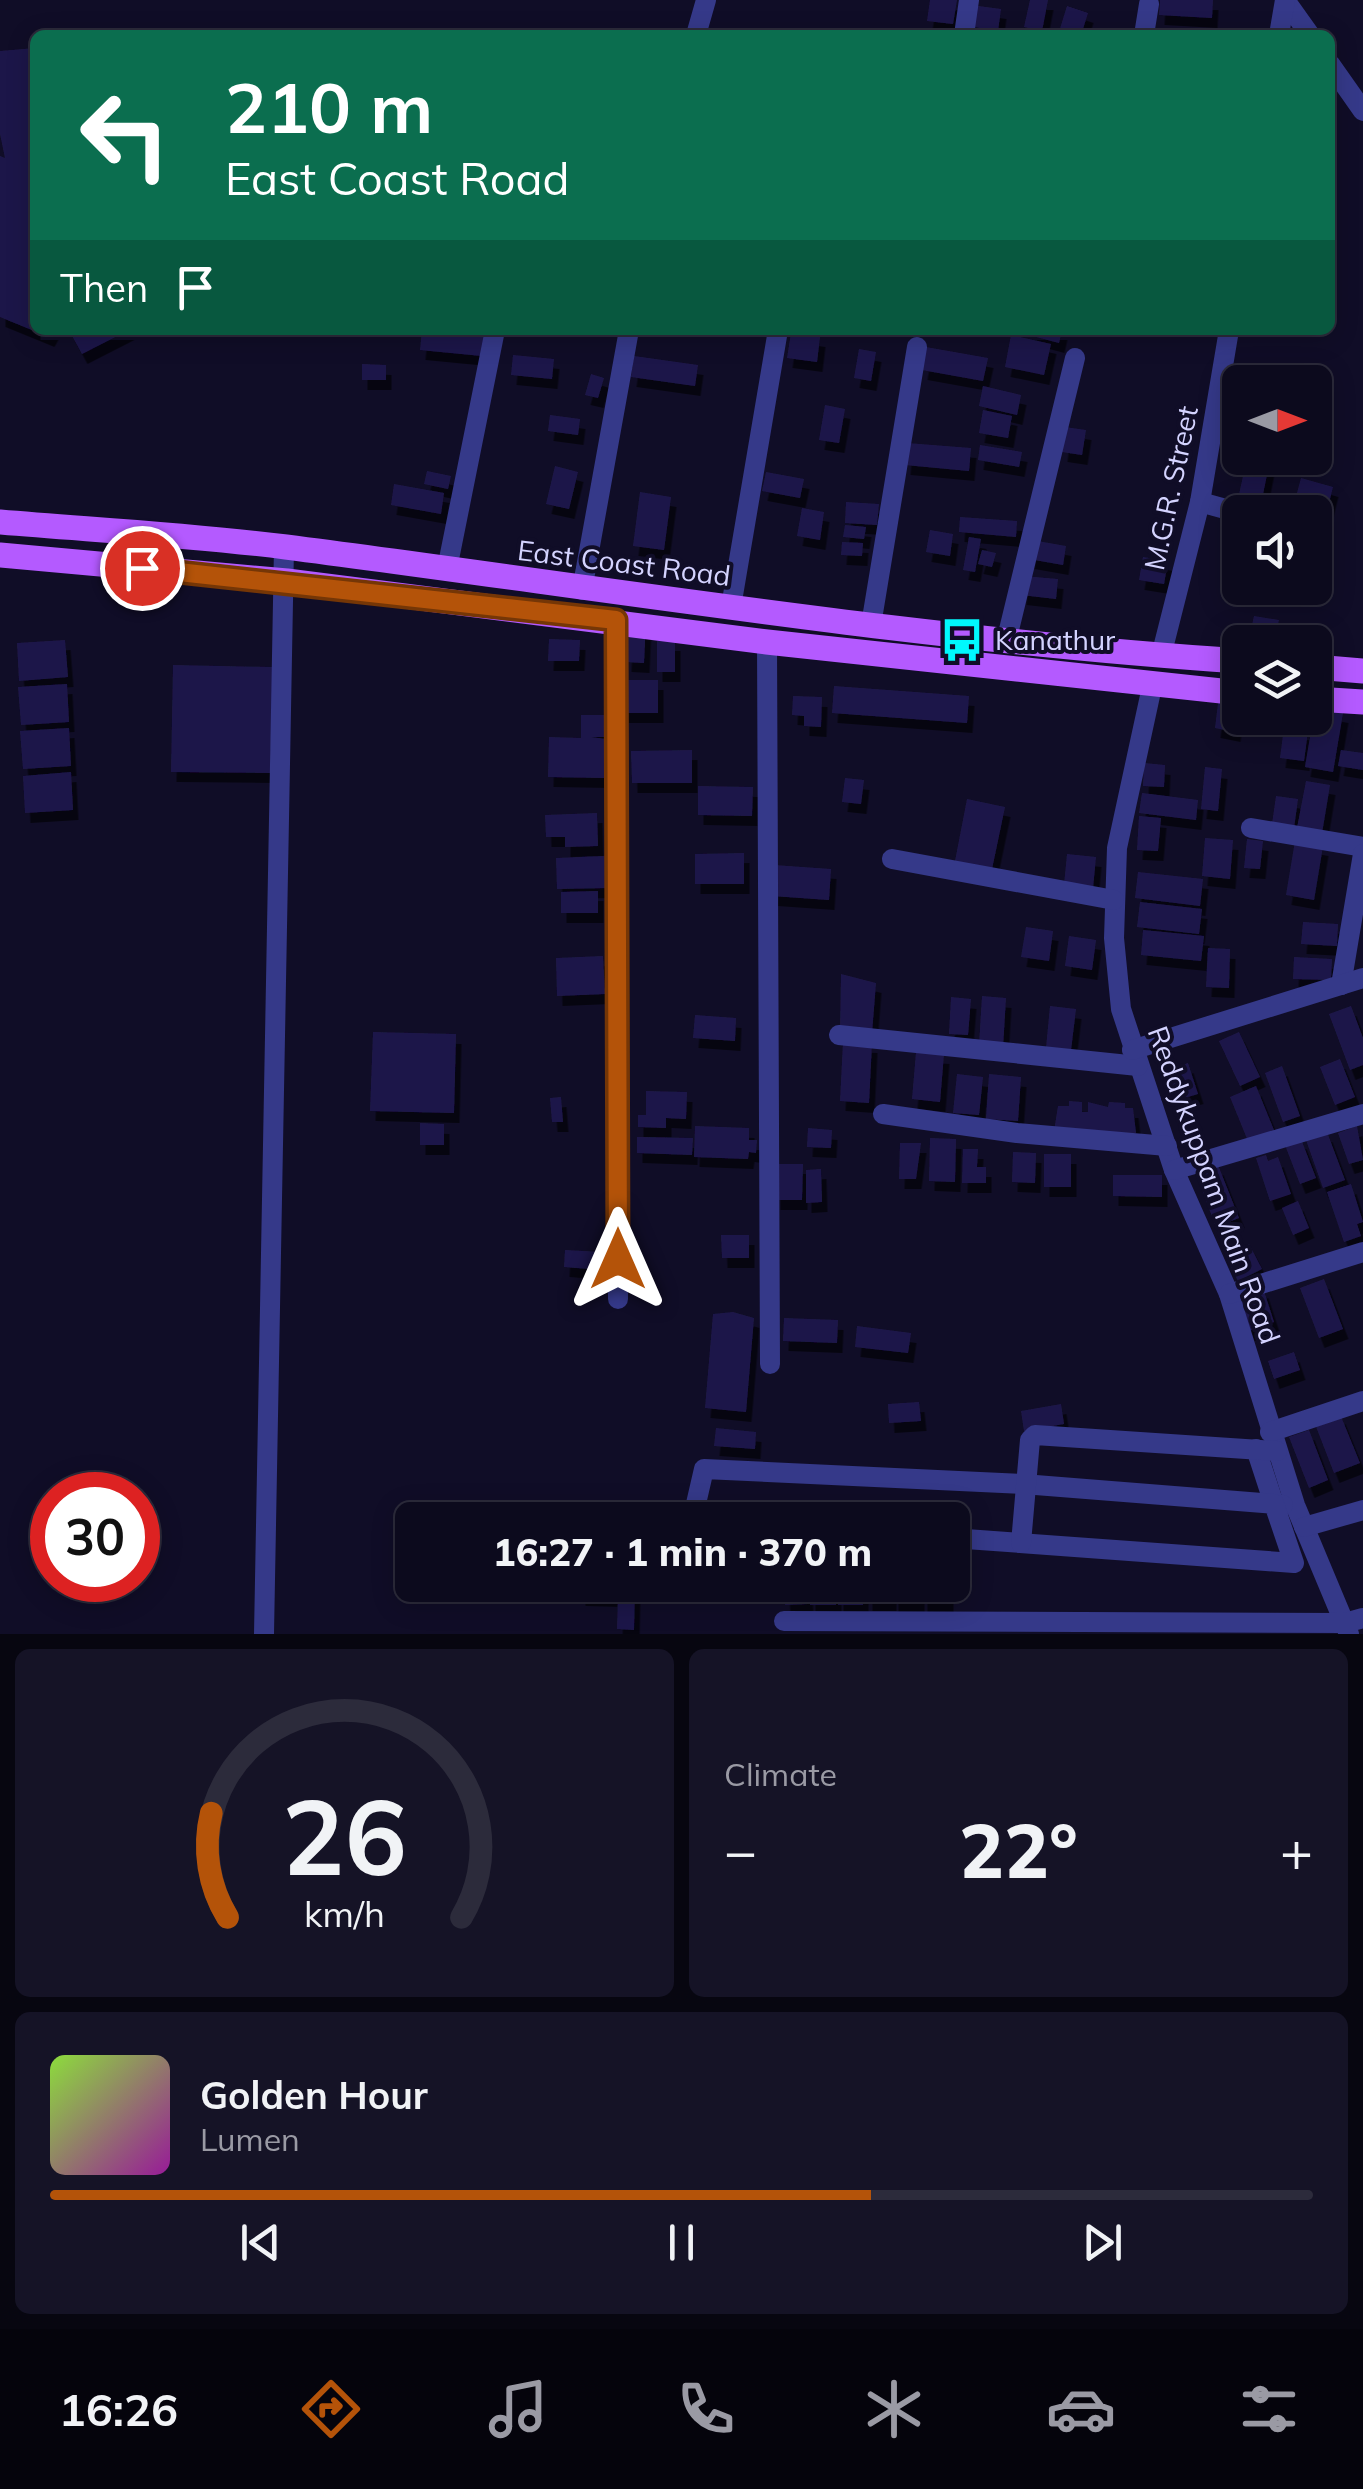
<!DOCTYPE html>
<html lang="en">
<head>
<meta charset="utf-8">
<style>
  body { margin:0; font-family:Mulish,sans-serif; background:#151326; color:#f1f3f6; height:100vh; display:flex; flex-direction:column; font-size:38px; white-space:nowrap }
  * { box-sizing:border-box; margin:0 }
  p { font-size:32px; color:#9a9aa4 }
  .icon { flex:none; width:55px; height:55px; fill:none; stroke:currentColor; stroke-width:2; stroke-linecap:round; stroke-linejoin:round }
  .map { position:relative; height:1634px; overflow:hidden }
  .drawer { display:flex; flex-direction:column; gap:15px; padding:15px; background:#070610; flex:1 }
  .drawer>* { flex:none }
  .guide { position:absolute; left:30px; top:30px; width:1305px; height:305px; border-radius:15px; box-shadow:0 5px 25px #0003,0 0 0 2px #2c2b3b; background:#0b6e4f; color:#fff; overflow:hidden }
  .needle { width:65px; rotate:90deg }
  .buttons { position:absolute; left:1222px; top:365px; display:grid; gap:20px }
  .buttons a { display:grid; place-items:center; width:110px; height:110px; border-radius:15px; background:#0c0a1d; box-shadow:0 5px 25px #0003,0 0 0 2px #2c2b3b; font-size:50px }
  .speed { position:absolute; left:30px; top:1472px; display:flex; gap:20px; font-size:50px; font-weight:700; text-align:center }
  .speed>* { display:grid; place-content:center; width:130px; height:130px; border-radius:50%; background:#0c0a1d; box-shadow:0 5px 25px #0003,0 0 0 2px #2c2b3b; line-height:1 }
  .speed .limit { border:15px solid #d22; background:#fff; color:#111 }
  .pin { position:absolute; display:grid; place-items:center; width:85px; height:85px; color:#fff; margin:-42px; border:5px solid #fff; border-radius:50%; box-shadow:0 2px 10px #0007 }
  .me { position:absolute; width:110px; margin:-55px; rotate:0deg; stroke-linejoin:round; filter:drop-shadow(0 0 8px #0008) }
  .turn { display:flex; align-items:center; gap:35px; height:210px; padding:0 30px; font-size:45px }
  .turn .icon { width:130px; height:130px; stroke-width:2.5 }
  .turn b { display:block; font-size:70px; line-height:85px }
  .then { display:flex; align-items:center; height:95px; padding:0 30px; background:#0003; gap:20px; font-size:38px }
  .big { font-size:75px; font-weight:800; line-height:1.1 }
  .drawer .tile { flex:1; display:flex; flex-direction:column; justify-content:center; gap:15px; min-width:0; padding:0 35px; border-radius:15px; background:#151326 }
  .drawer .dial { align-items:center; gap:0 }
  .dial svg { height:260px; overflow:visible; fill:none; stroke:#2c2b3b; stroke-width:7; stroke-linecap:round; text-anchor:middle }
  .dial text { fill:#f1f3f6; stroke:none }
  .song { display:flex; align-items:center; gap:30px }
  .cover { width:120px; height:120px; border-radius:15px; background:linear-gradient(135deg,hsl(90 70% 55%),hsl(300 70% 35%)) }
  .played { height:10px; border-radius:5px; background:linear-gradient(90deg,#b45309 65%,#2c2b3b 65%) }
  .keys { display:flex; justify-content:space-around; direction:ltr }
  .heat { display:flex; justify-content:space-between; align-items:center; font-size:55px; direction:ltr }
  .drawer .tiles { flex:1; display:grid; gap:15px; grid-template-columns:1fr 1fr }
  .tile:last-child { grid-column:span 2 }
  .trip { position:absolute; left:395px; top:1502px; width:575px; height:100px; border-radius:15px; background:#0c0a1d; box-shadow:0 5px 25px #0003,0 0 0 2px #2c2b3b; font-weight:800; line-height:100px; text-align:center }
  .tab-bar { display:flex; height:160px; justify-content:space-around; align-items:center; background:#05040c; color:#9a9aa4 }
  .tab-bar .icon { width:70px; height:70px }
  .tab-bar .active { color:#b45309 }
  .tab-bar b { font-size:45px; color:#f1f3f6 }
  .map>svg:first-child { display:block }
  .building { fill:#1e1849; filter:url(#shadow) }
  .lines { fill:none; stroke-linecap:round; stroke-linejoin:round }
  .minor { stroke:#353989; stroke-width:20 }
  .primary { stroke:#b45aff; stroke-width:25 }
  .route-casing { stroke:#753606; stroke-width:25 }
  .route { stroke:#b45309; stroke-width:18 }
  .labels { text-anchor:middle; stroke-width:8; stroke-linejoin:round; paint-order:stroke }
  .street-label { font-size:28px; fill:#d4d3ff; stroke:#100d27 }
  .poi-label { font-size:28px; fill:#d4d3ff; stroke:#100d27; text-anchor:start }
</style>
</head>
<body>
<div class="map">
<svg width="1363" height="1634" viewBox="0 0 1363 1634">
  <defs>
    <filter id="shadow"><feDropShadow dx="5.5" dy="10" stdDeviation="0" flood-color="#0009"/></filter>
  </defs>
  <rect width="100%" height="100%" fill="#100d27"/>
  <g class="building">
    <path d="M930 0H957L953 24 927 21Z"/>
    <path d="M1030 0H1048L1042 31 1024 27Z"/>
    <path d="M1160 0H1213L1212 18 1159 15Z"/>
    <path d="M971 5 1001 9 998 31 968 26Z"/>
    <path d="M1067 6 1088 13 1081 35H1058Z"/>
    <path d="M35 48V330H53L49 337 0 317V156L5 158 0 134V51Z"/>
    <path d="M69 330H129L82 354Z"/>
    <path d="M422 330H485L482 356 420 350Z"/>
    <path d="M1010 330H1062L1059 343Z"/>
    <path d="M791 333 820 337 817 362 787 358Z"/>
    <path d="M1011 335 1051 344 1044 375 1005 367Z"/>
    <path d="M926 347 988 358 983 381 922 370Z"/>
    <path d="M859 349 876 352 871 381 854 378Z"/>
    <path d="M513 355 554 359 552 379 511 375Z"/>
    <path d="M634 356 698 365 695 386 631 377Z"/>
    <path d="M362 364 386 365V380H362Z"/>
    <path d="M591 374 604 378 598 398 585 395Z"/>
    <path d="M983 386 1021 395 1017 415 979 406Z"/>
    <path d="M825 405 845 409 839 443 819 440Z"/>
    <path d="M983 410 1012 416 1008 438 979 433Z"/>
    <path d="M550 415 580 419 578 435 548 431Z"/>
    <path d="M1065 427 1086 430 1082 455 1062 452Z"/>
    <path d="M907 443 971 448 969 471 905 465Z"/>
    <path d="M980 445 1022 452 1019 467 978 460Z"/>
    <path d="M1247 458 1270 460 1261 504 1238 499Z"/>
    <path d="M555 466 578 472 569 509 546 504Z"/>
    <path d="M427 471 451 476 448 489 424 484Z"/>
    <path d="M766 472 804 479 800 498 762 491Z"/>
    <path d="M1301 478 1333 487 1324 523 1315 521V512H1292Z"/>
    <path d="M394 484 444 493 441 514 391 505Z"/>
    <path d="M640 492 671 497 664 550 633 546Z"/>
    <path d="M846 502 879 504 877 525 845 523Z"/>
    <path d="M802 508 824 512 820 540 797 536Z"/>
    <path d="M960 517 1017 521 1016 537 959 532Z"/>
    <path d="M845 525 866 527 864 539 843 537Z"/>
    <path d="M930 530 953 534 950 556 926 552Z"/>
    <path d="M969 537 981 539 975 572 963 570Z"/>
    <path d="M1032 540 1066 546 1063 565 1029 559Z"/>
    <path d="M842 542 863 543 862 556 841 555Z"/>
    <path d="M982 550 996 553 992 567 978 564Z"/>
    <path d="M1143 557 1168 561 1164 584 1139 580Z"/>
    <path d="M1023 576 1058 579 1056 599 1021 595Z"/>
    <path d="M1254 616 1279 620 1275 638 1250 634Z"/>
    <path d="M628 619 646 620 644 663 626 662Z"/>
    <path d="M549 639 580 640 579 661H548Z"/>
    <path d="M65 640 68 677 19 681 17 643Z"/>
    <rect x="657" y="641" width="18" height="31"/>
    <path d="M173 665 273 667 270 773 171 772Z"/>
    <path d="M622 680H658V713H623Z"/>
    <path d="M67 684 69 722 21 725 18 687Z"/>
    <path d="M834 686 969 696 967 723 832 713Z"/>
    <path d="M1219 695 1240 698 1235 732 1215 728Z"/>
    <path d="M793 696 822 697 821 727 804 726V716L792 715Z"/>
    <path d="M1315 708 1343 713 1333 772 1305 767Z"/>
    <path d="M581 715H608V737H590L606 739 605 778 548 777 549 737 581 738Z"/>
    <path d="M1284 727 1308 731 1304 761 1280 758Z"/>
    <path d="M69 728 71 766 23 769 20 731Z"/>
    <path d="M692 750V783H632L631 751Z"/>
    <path d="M1341 750 1363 753V770L1338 766Z"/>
    <path d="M1144 763 1165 765 1164 787 1143 786Z"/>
    <path d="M1205 767 1222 769 1218 811 1201 809Z"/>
    <path d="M71 772 73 810 25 813 23 776Z"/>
    <path d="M845 778 864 780 861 804 842 802Z"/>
    <path d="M1306 781 1330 785 1322 833 1297 828Z"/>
    <path d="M698 786 753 787 752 816 698 815Z"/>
    <path d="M1142 793 1198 800 1196 820 1139 813Z"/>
    <path d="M1276 796 1298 799 1294 828 1272 824Z"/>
    <path d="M967 799 1005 807 992 869 955 861Z"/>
    <path d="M597 813 598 846 565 847V837H546L545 815Z"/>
    <path d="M1139 816 1161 818 1158 851 1137 850Z"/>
    <path d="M1205 838 1233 840 1230 879 1202 876Z"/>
    <path d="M1247 839 1263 841 1260 869 1244 868Z"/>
    <path d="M1295 841 1323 846 1314 900 1286 895Z"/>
    <path d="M744 853V884H695V854Z"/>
    <path d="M1067 854 1096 857 1093 888 1064 885Z"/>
    <path d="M606 856 608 888 557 889 556 858Z"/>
    <path d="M774 865 831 869 829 900 772 896Z"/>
    <path d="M1138 872 1203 879 1200 906 1135 898Z"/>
    <path d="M598 891V913H561V892Z"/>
    <path d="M1140 902 1202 909 1199 934 1137 927Z"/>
    <path d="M1303 922 1338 924 1337 946 1301 944Z"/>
    <path d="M1026 927 1053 931 1049 961 1021 957Z"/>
    <path d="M1143 930 1204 936 1201 961 1141 955Z"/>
    <path d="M1069 936 1096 940 1092 970 1065 966Z"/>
    <path d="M1208 948 1230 949 1229 988 1206 987Z"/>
    <path d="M603 956 605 994 557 996 556 958Z"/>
    <path d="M1294 957 1332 959 1331 980 1293 979Z"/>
    <path d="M841 974 876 983 872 1033 840 1031Z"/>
    <path d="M982 996 1006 998 1003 1047 979 1045Z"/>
    <path d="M951 997 971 999 968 1035 949 1034Z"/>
    <path d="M1050 1006 1076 1009 1071 1050 1046 1048Z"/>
    <path d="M1351 1006 1363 1038V1065L1350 1070 1329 1014Z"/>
    <path d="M695 1015 736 1018 735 1041 693 1038Z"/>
    <path d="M373 1032 456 1034 454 1113 370 1111Z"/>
    <path d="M1239 1032 1260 1077 1240 1086 1219 1041Z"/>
    <path d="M843 1042 872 1043 869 1103 840 1101Z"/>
    <path d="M916 1052 944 1054 940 1102 912 1099Z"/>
    <path d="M1340 1059 1355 1097 1335 1105 1320 1067Z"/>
    <path d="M1188 1063 1198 1094 1174 1101 1164 1071Z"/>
    <path d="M1282 1066 1300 1116 1283 1122 1265 1073Z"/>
    <path d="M957 1074 983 1077 979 1115 953 1113Z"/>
    <path d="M989 1074 1021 1077 1018 1121 986 1119Z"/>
    <path d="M1256 1086 1276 1135 1250 1146 1230 1097Z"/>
    <path d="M646 1091 687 1092 686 1119 666 1118V1128L638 1127V1115H646Z"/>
    <path d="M561 1097 563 1122H552L550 1098Z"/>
    <path d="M1069 1101 1082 1102V1112H1088V1102L1108 1107 1109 1102 1125 1103V1108H1133L1136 1133 1054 1131 1058 1106H1069Z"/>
    <path d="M420 1123 444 1124V1145H420Z"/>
    <path d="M695 1126 749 1128V1140H757L756 1153 749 1152 748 1159 694 1157Z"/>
    <path d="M1357 1126 1363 1160 1349 1164 1338 1133Z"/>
    <path d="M808 1128 832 1130 831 1148 807 1147Z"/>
    <path d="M1327 1132 1345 1180 1323 1188 1306 1140Z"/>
    <path d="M637 1137 693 1138 692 1155 637 1153Z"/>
    <path d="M930 1138 956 1139 955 1182 929 1181Z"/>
    <path d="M1301 1139 1316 1178 1300 1184 1285 1145Z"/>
    <path d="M900 1143H921L916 1179H899Z"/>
    <path d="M963 1149H978L977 1167H986V1183H962Z"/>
    <path d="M1013 1152 1036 1153 1035 1183 1012 1182Z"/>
    <rect x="1044" y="1154" width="27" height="33"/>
    <path d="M1266 1155 1268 1161 1278 1157 1291 1194 1270 1201 1256 1158Z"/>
    <path d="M775 1164H803L802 1200H775Z"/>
    <path d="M1218 1165 1239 1218 1216 1227 1196 1174Z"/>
    <path d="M821 1169 822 1202 806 1203V1170Z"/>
    <path d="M1113 1175H1162V1197L1113 1196Z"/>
    <path d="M1351 1184 1363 1222 1357 1224 1361 1236 1344 1242 1327 1192Z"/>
    <path d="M1298 1201 1309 1228 1293 1235 1282 1208Z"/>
    <path d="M721 1235H749V1258H722Z"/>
    <path d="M1249 1244 1262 1269 1238 1281 1226 1257Z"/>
    <path d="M565 1250 603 1252 602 1270 564 1267Z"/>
    <path d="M1324 1279 1343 1329 1319 1338 1300 1288Z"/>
    <path d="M1263 1288 1274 1322 1249 1331 1237 1297Z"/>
    <path d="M733 1312 754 1318 746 1412 705 1408 713 1314Z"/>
    <path d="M784 1318 838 1320 837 1343 783 1341Z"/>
    <path d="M857 1326 911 1333 908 1353 855 1347Z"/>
    <path d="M1294 1352 1300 1370 1274 1379 1268 1361Z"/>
    <path d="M919 1402 921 1421 889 1423 888 1404Z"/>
    <path d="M1061 1404 1064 1424 1024 1431 1021 1411Z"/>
    <path d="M1340 1414 1360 1463 1334 1473 1315 1424Z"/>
    <path d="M716 1428 756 1432 755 1449 714 1446Z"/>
    <path d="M1309 1430 1328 1480 1309 1488 1289 1437Z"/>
    <path d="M580 1585H635L634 1630 617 1629 618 1597 580 1596Z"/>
    <path d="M784 1585H807L808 1604 785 1605Z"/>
    <rect x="810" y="1585" width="26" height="20"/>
    <rect x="838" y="1585" width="25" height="20"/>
    <rect x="867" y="1585" width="24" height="16"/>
    <rect x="893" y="1585" width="26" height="17"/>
    <path d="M922 1585H948V1603L922 1602Z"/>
  </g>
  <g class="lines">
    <g class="minor">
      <path d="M1285 0 1310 35"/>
      <path d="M696 35 706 0"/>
      <path d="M964 35 969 0"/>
      <path d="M1144 35 1149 4"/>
      <path d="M1279 35 1285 0"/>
      <path d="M1330 64 1363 111"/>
      <path d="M1200 502 1240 513"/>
      <path d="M1315 535 1321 537"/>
      <path d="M447 569 495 330"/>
      <path d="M582 590 629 330"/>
      <path d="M731 607 778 330"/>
      <path d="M616 620 618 1299"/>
      <path d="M871 625 917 347"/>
      <path d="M767 642 770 1364"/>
      <path d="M1006 642 1075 358"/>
      <path d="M1161 656 1200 502 1229 330"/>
      <path d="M1153 682 1117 848 1114 938 1121 1009 1174 1170 1229 1294 1295 1505 1349 1634"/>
      <path d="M1251 828 1363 847"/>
      <path d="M892 859 1114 900"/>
      <path d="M1341 985 1363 854"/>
      <path d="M839 1035 1138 1066"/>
      <path d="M1132 1050 1363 978"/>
      <path d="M883 1114 1017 1133 1167 1146"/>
      <path d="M1174 1170 1363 1114"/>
      <path d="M1229 1294 1363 1252"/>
      <path d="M1270 1432 1363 1401"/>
      <path d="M1256 1449 1274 1504 1283 1505"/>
      <path d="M706 1520 695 1508 704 1469 1023 1484 1274 1504 1294 1563 952 1538"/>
      <path d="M1304 1527 1363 1510"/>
      <path d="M1021 1543 1030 1440 1035 1435 1277 1451"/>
      <path d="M784 1621 1345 1623 1363 1618"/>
      <path d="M264 1634 284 547"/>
    </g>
    <g class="primary">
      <path d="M0 522C95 530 191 535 286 547 604 588 920 640 1240 661"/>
      <path d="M0 555 287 581 767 642 1240 693"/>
      <path d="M1315 667 1363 671"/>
      <path d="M1315 699 1363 702"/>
    </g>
  </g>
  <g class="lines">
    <g class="route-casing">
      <path id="route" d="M142 568 616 620 618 1259"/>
    </g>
    <use href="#route" class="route"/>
  </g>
  <defs>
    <g id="bus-bare" transform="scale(3.45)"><path d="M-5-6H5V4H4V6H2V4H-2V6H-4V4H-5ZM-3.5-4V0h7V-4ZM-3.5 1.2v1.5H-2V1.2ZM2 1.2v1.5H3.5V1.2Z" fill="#00f9fe" stroke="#100d27" stroke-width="2.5" paint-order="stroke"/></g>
  </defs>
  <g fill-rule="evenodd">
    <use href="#bus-bare" x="962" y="640"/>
  </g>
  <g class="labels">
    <g class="street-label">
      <text transform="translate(1171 488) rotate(-78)" y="10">M.G.R. Street</text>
      <text transform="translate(624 563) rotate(7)" y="10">East Coast Road</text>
      <text transform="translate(1214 1185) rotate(70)" y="10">Reddykuppam Main Road</text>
    </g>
    <g class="poi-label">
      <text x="995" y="650">Kanathur</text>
    </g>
  </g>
</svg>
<div class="buttons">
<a><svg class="needle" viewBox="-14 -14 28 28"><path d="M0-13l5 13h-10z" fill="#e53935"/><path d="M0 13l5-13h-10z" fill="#9a9aa4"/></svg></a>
<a><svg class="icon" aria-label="sound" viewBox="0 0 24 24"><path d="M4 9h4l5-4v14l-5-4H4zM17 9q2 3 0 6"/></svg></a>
<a><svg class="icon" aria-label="layers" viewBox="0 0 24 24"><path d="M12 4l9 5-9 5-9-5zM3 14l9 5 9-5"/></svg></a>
</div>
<div class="speed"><div class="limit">30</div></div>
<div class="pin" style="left:142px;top:568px;background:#d93025"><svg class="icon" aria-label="arrive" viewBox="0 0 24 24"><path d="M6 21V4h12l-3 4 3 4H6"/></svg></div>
<svg class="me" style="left:618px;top:1259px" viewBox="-20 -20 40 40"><path d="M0-17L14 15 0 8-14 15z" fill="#b45309" stroke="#fff" stroke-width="4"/></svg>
<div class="trip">16:27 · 1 min · 370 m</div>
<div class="guide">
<div class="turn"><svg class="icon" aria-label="left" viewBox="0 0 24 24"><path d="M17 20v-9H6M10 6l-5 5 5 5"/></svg><div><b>210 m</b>East Coast Road</div></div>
<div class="then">Then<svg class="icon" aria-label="arrive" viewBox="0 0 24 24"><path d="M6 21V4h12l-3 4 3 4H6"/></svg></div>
</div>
</div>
<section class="drawer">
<div class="tiles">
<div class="tile dial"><svg viewBox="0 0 100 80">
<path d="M14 69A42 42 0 1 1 86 69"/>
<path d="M14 69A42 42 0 0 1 9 37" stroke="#b45309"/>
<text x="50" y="56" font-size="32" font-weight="700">26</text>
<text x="50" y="72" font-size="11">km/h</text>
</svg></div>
<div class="tile"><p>Climate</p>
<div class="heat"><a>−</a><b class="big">22°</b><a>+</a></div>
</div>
<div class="tile">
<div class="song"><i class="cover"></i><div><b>Golden Hour</b><p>Lumen</p></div></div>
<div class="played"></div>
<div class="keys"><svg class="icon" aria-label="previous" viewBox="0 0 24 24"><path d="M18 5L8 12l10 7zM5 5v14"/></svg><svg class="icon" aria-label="pause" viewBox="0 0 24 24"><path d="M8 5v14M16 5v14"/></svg><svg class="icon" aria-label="next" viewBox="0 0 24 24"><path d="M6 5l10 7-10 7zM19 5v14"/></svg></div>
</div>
</div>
</section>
<nav class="tab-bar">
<b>16:26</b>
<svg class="icon active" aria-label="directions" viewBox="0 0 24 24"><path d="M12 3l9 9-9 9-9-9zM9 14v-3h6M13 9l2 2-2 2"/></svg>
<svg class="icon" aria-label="music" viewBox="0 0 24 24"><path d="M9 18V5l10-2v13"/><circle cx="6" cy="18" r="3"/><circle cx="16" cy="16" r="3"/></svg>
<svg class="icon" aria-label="phone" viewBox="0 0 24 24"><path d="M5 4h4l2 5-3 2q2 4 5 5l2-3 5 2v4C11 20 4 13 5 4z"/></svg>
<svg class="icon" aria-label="climate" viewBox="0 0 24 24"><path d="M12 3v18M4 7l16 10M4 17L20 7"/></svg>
<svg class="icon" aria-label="car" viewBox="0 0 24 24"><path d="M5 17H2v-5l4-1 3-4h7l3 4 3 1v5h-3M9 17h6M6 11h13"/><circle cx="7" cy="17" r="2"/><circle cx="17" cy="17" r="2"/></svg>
<svg class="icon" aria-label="filters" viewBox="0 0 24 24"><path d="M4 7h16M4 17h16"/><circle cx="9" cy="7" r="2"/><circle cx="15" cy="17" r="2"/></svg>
</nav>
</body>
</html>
